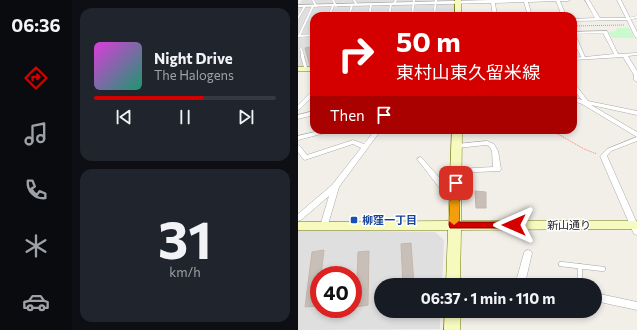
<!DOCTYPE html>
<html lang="en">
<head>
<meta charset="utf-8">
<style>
  body { margin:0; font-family:Commissioner,"Noto Sans JP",sans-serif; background:#20242c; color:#f1f3f6; height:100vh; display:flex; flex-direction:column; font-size:15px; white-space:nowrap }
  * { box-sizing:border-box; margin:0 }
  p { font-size:13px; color:#9ea1a6 }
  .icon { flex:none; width:22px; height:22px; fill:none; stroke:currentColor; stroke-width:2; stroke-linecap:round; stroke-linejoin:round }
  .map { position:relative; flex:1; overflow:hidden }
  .drawer { display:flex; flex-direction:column; gap:8px; padding:8px; background:#0d0f14; width:226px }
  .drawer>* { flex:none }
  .hud { position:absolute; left:12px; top:12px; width:267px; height:122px; border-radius:12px; box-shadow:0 2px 6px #0003; background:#d40000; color:#fff; overflow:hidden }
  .speed { position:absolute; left:12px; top:266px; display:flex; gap:8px; font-size:20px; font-weight:700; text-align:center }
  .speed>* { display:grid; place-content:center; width:52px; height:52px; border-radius:50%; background:#171b24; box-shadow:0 2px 6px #0003; line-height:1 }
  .speed .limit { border:6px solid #d22; background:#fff; color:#111 }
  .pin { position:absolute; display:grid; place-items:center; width:34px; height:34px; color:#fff; margin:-17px; border-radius:8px; box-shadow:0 2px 6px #0006 }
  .me { position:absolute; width:44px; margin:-22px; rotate:270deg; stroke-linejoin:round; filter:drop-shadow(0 0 3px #0008) }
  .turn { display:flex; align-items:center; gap:14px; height:84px; padding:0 20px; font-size:18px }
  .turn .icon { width:52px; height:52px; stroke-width:2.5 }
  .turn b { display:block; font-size:28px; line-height:34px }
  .then { display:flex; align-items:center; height:38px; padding:0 20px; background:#0003; gap:8px; font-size:15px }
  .drawer .tile { flex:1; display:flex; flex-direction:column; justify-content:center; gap:6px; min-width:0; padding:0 14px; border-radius:12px; background:#20242c }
  .drawer .dial { align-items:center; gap:0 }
  .dial b { font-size:52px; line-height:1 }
  .song { display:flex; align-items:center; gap:12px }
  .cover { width:48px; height:48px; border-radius:6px; background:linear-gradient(135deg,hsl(300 70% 55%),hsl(160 70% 35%)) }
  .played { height:4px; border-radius:2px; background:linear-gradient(90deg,#d40000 60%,#363941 60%) }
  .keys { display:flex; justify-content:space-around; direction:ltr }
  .trip { position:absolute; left:76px; top:278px; width:228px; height:40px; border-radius:20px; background:#171b24; box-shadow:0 2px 6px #0003; font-weight:700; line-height:40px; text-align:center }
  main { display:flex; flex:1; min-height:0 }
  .dock { display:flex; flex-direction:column; width:72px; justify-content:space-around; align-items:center; background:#090b0e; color:#9ea1a6 }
  .dock .icon { width:28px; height:28px }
  .dock .current { color:#d40000 }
  .dock b { font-size:18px; color:#f1f3f6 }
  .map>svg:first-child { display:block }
  .residential { fill:#e0dfdf; fill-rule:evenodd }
  .park { fill:#c8facc }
  .building { fill:#c7bfb8; stroke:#c4b6ab }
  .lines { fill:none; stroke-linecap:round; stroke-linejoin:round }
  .lane-far2-casing { stroke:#a9a9a9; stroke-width:2.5 }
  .lane-far1-casing { stroke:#a9a9a9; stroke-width:4 }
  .lane-casing { stroke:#a9a9a9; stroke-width:5.5 }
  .street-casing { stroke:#a9a9a9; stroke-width:1 }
  .secondary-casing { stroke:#707d05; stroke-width:1 }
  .path { stroke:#fa8072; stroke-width:1; stroke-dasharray:1 1; stroke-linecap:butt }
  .lane-far2 { stroke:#fff; stroke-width:2 }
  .lane-far1 { stroke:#fff; stroke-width:3 }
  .lane { stroke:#fff; stroke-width:4.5 }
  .street { fill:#fff; fill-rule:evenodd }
  .secondary { fill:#f7fabf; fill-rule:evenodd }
  .route { fill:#d40000; stroke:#8a0000 }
  .slow { fill:#f59e0b }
  .transit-dot { fill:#1a4fb4; stroke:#fff; stroke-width:1.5 }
  .labels { text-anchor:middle; stroke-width:3; stroke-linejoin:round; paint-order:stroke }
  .transit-label { font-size:11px; font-weight:bold; fill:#164399; stroke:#fff; text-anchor:start }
  .street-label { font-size:11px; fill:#222; stroke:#fff }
</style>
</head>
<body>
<main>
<nav class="dock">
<b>06:36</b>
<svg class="icon current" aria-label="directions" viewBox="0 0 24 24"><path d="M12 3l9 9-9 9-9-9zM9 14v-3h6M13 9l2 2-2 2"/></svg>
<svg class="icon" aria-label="music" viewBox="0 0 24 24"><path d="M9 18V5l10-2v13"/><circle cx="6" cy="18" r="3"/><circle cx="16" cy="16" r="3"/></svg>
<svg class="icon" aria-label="phone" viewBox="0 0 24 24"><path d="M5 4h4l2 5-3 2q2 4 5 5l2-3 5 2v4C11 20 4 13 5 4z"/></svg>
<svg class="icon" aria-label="climate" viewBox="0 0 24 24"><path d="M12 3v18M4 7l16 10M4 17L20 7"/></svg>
<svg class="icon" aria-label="car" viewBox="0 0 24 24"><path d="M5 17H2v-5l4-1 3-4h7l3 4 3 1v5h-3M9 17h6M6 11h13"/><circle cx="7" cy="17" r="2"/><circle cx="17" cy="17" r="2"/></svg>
</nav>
<section class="drawer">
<div class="tile">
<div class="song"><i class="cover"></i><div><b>Night Drive</b><p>The Halogens</p></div></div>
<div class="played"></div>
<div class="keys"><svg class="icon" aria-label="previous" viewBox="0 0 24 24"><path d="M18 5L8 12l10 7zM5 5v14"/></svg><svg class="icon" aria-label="pause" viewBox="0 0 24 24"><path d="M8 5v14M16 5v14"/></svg><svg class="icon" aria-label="next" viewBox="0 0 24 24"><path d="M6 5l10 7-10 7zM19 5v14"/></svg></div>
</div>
<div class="tile dial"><b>31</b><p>km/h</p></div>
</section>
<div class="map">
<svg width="339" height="330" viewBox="0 0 339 330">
  <rect width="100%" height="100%" fill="#f2efe9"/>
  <g class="residential">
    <path d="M4 0H160V16H16V69H0V7Z"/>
    <path d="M0 230 137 232 146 240 144 285H83V311H142V329L0 330ZM21 275H55V309H21Z"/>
  </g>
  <path class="park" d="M319 28H331L336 38H314L311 32 318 31Z"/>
  <g class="building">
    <path d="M12 47 16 58V66H12L7 48Z"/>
    <path d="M177 191 188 192V208H178Z"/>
    <path d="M113 243 116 285H105L103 244Z"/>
    <path d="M26 250 23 275H21L20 306 7 307 14 252Z"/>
    <path d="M71 251 70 305 58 307 60 252Z"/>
  </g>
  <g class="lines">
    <g class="lane-far2-casing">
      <g id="lane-far2">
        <path d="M15 0 18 6"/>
        <path d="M35 0 38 6"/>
        <path d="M56 0 59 5"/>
        <path d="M96 4 98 0"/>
        <path d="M31 16 35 6"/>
        <path d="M51 16 54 5"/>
        <path d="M71 16 73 5"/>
        <path d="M91 16 93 4"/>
        <path d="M114 16 116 0"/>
        <path d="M136 16 138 0"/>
        <path d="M0 18 7 6"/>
        <path d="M330 19 339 17"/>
        <path d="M1 36 15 6"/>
        <path d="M1 36 16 35"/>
        <path d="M3 49 5 56"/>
      </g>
    </g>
    <g class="lane-far1-casing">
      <path id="lane-far1" d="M4 55 8 69"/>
    </g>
    <g class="lane-casing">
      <g id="lane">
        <path d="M263 264 305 269"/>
        <path d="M282 266V285"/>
      </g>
    </g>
    <g class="street-casing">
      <g id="street">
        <path d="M193 0H272L270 1H262L268 16H264L258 1 230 2 234 16H230L226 2 197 3 199 16H195L193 3 0 7V5Z"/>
        <path d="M287 0H291L302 18H328L319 0H323L339 32V38L337 37 329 20 275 21V19L297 18Z"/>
        <path d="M309 31 320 54 339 53V55L330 56 339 71V82L336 80V75L325 57 275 60V58L283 57 275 40V32ZM305 33 316 54 287 57 277 34Z"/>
        <path d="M275 83 277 84 290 101 339 111V115L293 105 339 132V137L284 104 275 101V97L284 100 275 89Z"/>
        <path d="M16 90V95L2 109 0 110V105L14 91Z"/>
        <path d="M16 111V115L0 119V115Z"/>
        <path d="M25 130H36L35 131 0 140V136Z"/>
        <path d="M77 130H83L41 187 29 228H23L22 226 31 196 3 220 0 221V214L34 185 63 148 55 144 7 160 5 159 0 152V145L2 146 9 155 55 140 66 144Z"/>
        <path d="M339 137V141L313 151 309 156 339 223V235L336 234 335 232 302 156 309 149Z"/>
        <path d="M189 141 196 144 200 151 203 169 202 171 155 173 154 171 155 169H158L195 167 194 151 191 146 188 145 159 148 156 146 159 144Z"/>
        <path d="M122 157 124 158 153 191 160 193 161 195 160 197H157L147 195 119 159Z"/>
        <path d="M230 250 233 251 234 253 228 279 239 282 241 285H217L226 253 227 251Z"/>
        <path d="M297 293 339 302V310L297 301Z"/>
      </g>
    </g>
    <g class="secondary-casing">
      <g id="secondary">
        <rect x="157" y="0" width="6" height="16"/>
        <rect x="0" y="67" width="16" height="4"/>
        <path d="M154 130H164L163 221H339V229L163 230 162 285H148L150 230H0V222L150 221Z"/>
        <path d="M147 311H163L162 330H146Z"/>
      </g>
    </g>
    <g class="path">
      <path d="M275 26 326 25"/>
      <path d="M253 130 286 149 299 154"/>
    </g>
    <use href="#lane-far2" class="lane-far2"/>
    <use href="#lane-far1" class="lane-far1"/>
    <use href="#lane" class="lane"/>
    <use href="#street" class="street"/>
    <use href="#secondary" class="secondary"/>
  </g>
  <path class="route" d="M158 180 162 183 161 222H216L221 225 220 228H152L151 225 153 183Z"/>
  <path class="slow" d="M157 197 162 201 161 221 156 225 151 221 152 201Z"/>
  <rect class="transit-dot" x="52" y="216" width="8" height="8" rx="2"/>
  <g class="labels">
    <g class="transit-label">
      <text x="64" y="224">柳窪一丁目</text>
    </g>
    <g class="street-label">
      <text x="271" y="229">新山通り</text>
    </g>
  </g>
</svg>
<div class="speed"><div class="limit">40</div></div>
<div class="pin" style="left:158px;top:183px;background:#d93025"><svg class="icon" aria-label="arrive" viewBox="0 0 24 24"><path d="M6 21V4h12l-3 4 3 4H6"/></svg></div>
<svg class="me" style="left:216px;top:225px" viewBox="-20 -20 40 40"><path d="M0-17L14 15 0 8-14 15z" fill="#d40000" stroke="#fff" stroke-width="4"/></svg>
<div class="trip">06:37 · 1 min · 110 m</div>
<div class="hud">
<div class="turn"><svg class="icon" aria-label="right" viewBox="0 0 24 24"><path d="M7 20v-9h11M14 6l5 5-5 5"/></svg><div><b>50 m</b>東村山東久留米線</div></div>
<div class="then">Then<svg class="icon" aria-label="arrive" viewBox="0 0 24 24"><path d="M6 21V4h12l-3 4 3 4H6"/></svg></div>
</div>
</div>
</main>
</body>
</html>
